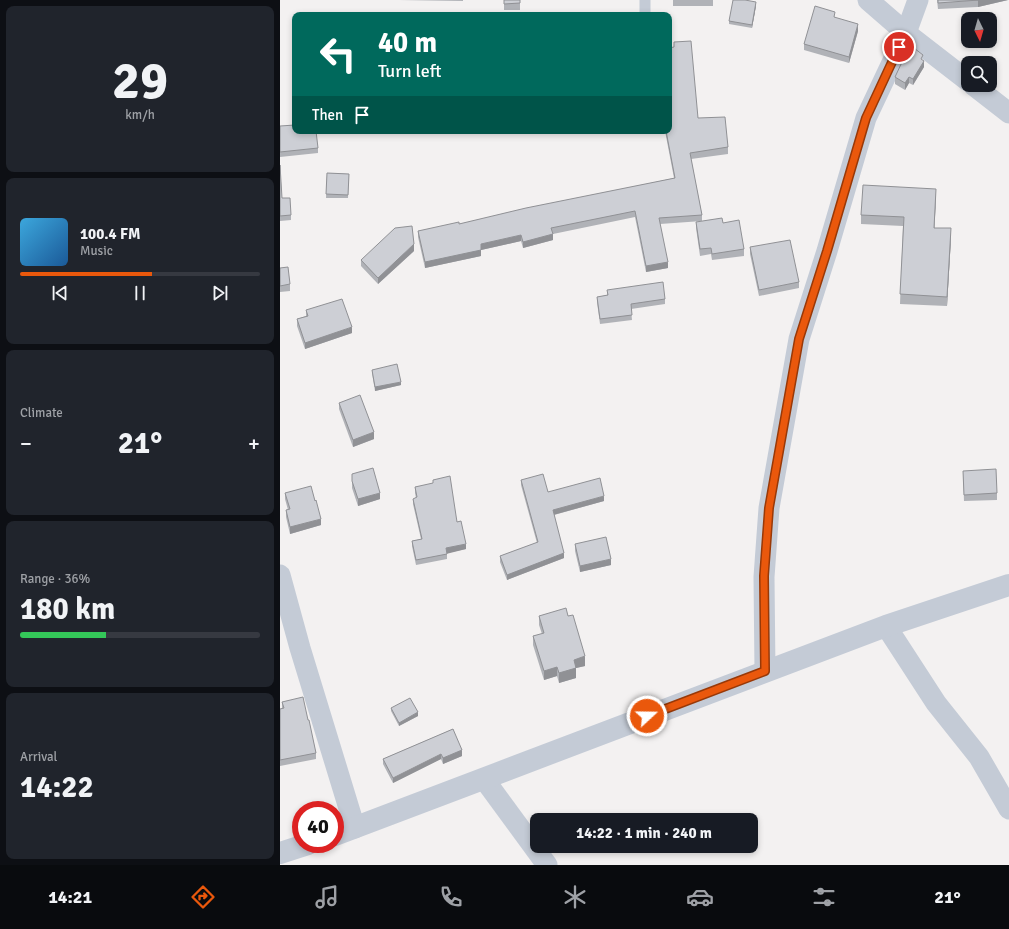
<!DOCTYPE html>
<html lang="en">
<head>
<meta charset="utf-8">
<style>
  body { margin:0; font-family:Signika,sans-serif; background:#20242c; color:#f1f3f6; height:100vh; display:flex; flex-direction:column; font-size:15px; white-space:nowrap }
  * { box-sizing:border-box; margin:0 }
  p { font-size:13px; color:#9ea1a6 }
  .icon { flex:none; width:22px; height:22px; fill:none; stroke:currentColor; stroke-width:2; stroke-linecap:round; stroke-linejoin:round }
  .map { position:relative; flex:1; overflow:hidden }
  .details { display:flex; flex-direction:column; gap:6px; padding:6px; background:#0d0f14; width:280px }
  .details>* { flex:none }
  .banner { position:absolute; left:12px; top:12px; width:380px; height:122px; border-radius:8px; box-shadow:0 2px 6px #0003; background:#00695c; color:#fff; overflow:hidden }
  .needle { width:26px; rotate:175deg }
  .buttons { position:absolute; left:681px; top:12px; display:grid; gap:8px }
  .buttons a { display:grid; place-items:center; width:36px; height:36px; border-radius:8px; background:#171b24; box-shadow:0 2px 6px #0003; font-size:20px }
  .speed { position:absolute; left:12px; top:801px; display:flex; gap:8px; font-size:20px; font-weight:700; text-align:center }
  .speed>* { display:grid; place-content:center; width:52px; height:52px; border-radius:50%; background:#171b24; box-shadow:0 2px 6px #0003; line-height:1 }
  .speed .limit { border:6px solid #d22; background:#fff; color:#111 }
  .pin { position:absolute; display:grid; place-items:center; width:34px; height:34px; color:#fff; margin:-17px; border:2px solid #fff; border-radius:50%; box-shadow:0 1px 4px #0007 }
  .me { position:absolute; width:44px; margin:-22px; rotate:69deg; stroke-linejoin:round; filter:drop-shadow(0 0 3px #0008) }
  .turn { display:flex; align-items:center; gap:14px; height:84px; padding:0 20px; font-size:18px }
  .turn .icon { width:52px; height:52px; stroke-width:2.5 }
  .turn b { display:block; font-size:28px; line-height:34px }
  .then { display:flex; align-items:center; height:38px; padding:0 20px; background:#0003; gap:8px; font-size:15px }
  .big { font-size:30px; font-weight:800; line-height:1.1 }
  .details .card { flex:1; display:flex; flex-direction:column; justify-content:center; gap:6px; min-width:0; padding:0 14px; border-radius:8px; background:#20242c }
  .details .dial { align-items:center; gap:0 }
  .dial b { font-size:52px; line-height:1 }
  .song { display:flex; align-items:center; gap:12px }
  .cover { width:48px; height:48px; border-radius:6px; background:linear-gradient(135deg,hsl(200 70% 55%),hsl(210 70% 35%)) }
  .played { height:4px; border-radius:2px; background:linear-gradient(90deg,#ea580c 55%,#363941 55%) }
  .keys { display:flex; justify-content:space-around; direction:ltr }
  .heat { display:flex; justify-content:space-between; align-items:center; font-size:22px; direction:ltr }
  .charge { height:6px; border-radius:3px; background:linear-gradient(90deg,#34c759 36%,#363941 0) }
  .trip { position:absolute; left:250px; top:813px; width:228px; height:40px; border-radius:8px; background:#171b24; box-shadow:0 2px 6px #0003; font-weight:800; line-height:40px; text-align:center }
  .tab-bar { display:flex; height:64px; justify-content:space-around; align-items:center; background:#090b0e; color:#9ea1a6 }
  .tab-bar .icon { width:28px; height:28px }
  .tab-bar .current { color:#ea580c }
  .tab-bar b { font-size:18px; color:#f1f3f6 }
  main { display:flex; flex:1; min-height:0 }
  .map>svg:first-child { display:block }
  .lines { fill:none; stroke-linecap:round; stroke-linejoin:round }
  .service { stroke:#c4cbd6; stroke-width:11 }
  .minor { stroke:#c4cbd6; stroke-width:21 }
  .tertiary { stroke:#c4cbd6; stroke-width:22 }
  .wall { fill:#b0b2b7 }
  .shaded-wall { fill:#909195 }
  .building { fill:#cdcfd5; stroke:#909195 }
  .route-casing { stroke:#983908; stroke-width:10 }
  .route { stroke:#ea580c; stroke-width:7 }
</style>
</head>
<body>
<main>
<section class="details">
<div class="card dial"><b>29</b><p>km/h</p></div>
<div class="card">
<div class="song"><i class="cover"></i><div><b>100.4 FM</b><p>Music</p></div></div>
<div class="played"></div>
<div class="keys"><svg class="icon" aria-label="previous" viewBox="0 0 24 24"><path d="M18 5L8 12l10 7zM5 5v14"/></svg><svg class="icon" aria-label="pause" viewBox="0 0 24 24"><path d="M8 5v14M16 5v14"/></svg><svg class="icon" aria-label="next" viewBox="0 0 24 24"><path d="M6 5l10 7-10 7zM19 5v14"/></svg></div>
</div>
<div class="card"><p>Climate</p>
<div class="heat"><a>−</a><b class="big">21°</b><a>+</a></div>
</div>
<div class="card"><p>Range · 36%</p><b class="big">180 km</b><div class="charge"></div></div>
<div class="card"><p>Arrival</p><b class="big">14:22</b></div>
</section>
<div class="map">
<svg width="729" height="865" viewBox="0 0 729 865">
  <rect width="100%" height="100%" fill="#f3f1f1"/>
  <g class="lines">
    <path class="service" d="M365 0V15"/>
    <g class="minor">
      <path d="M588 0 626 33 688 81"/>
      <path d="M693 85 729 113"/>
      <path d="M0 575 20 648 75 828"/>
      <path d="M606 626 656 703 699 757 729 809"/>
      <path d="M485 671 484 577 489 508 519 339 547 251 586 118 626 33 638 0"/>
      <path d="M204 779 267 865"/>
    </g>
    <g class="tertiary">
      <path d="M55 835 606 626 729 585"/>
      <path d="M0 853 28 844"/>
    </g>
  </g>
  <g class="wall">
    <path d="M119 0H183V1Z"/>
    <rect x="224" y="0" width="16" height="10"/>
    <rect x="393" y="0" width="40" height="6"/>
    <path d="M657 0H728L698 7 658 9Z"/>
    <path d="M476 6 472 28 449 24V21Z"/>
    <path d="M555 18 578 31 569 63 524 50V44Z"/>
    <path d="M394 42 418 118 448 147V154L411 159 422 215V221L380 224 388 268 366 272 355 217 273 234V240L243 248 241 241 201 250V256L145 268 138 237V231L179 224 394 178 385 131H389Z"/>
    <path d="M643 61 644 67 633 85 629 83 625 90 615 84V77Z"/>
    <path d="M0 126 38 148V153L0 157Z"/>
    <path d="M0 165 2 198 11 215V220L0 221Z"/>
    <path d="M47 173 69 174 68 198H46Z"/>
    <path d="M656 198 654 228 671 238 667 306 620 304 623 226 581 224V215Z"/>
    <path d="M416 222 443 223 464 249V256L432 260 431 254 420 256 416 228Z"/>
    <path d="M470 247 519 282V288L479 296 470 254Z"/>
    <path d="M134 251 98 284 81 266V260Z"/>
    <path d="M0 268 10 284V291L0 292Z"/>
    <path d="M327 290 385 299V304L351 309 352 320 320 324 317 302V297L327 295Z"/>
    <path d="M26 310 72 333 25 349 17 326V319L26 316Z"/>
    <path d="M92 370 121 385 95 391 92 373Z"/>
    <path d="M59 403 94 439 73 447 59 409Z"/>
    <path d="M683 471 717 493V500L684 501Z"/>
    <path d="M72 474 100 499 78 506 72 488Z"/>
    <path d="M153 480 177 522 186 549 167 553V559L136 565 132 546V541L141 539 133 504V499L136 498 135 493V487L153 484Z"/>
    <path d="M241 480 268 492 324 501 274 515 284 558 227 580 220 562V556L257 543 241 485Z"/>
    <path d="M5 493 41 525 10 534 6 517V510H8L5 499Z"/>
    <path d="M295 544 331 565 300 572 295 551Z"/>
    <path d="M259 616H288L305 666 296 668V678L279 683 277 676 264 680 253 645V636L262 634 259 625Z"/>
    <path d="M2 702 28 720 36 753V759L0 766V709L2 708Z"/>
    <path d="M111 708 138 716 119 726 111 711Z"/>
    <path d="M173 729 182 756 163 764 161 759 113 783 103 764V759Z"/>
  </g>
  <g class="shaded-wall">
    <path d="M698 0H728L698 7Z"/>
    <path d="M476 2V6L472 28V25Z"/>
    <path d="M578 24V31L569 63V57Z"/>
    <path d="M644 61V67L633 85V79Z"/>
    <path d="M629 77V83L625 90V83Z"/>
    <path d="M656 189V198L654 237V228Z"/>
    <path d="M671 228V238L667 306V297Z"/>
    <path d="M273 234V240L243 248V242Z"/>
    <path d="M241 235V241L201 250V256L145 268V262L201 244Z"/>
    <path d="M134 244V251L98 284V278Z"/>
    <path d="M388 262V268L366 272V266Z"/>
    <path d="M72 327V333L25 349V343Z"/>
    <path d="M121 382V385L95 391V387Z"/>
    <path d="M94 432V439L73 447V440Z"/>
    <path d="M100 493V499L78 506V499Z"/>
    <path d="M324 496V501L273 515V510Z"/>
    <path d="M41 519V525L10 534V527Z"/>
    <path d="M186 544V549L166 554V548Z"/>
    <path d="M284 553V558L227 580V575Z"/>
    <path d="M331 559V565L300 572V566Z"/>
    <path d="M305 656V666L296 668V678L279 683V673L294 660Z"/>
    <path d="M277 667V676L264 680V671Z"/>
    <path d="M138 712V716L119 726V723Z"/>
    <path d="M182 750V756L163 764V758Z"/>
    <path d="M161 754V759L113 783V778Z"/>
  </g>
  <g class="building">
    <path d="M224 0H240V3L224 4Z"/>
    <path d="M453 0H465L476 2 472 25 449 21Z"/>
    <path d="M658 0H699L658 3Z"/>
    <path d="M535 6 555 12 554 17 578 24 569 57 524 44Z"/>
    <path d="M411 41 418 118 445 117 448 147 410 153 422 215 379 218 388 262 366 266 355 211 271 228 273 234 243 242 241 235 201 244V250L145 262 138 231 179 222V224L246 208 395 178 386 131H389V48L394 47V42Z"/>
    <path d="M630 45 643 55 641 59 644 61 633 79 629 77 625 83 615 77Z"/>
    <path d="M15 125V131H36L38 148 0 152V126Z"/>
    <path d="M0 165 2 198H10L11 215 0 216Z"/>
    <path d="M47 173 69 174 68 195 46 194Z"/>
    <path d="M583 185 656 189 654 228H671L667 297 620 294 624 217 581 215Z"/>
    <path d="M442 218 443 223 459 220 464 249 432 254 431 248 420 249 416 222Z"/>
    <path d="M132 226 134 244 98 278 81 260 115 228Z"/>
    <path d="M510 240 519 282 479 290 470 247Z"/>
    <path d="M8 267 10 284 0 286V268Z"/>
    <path d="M383 282 385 299 351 304 352 315 320 319 317 297 328 295 327 290Z"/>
    <path d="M62 299 72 327 25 343 17 319 28 316 26 310Z"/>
    <path d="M117 364 121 382 95 387 92 370Z"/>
    <path d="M80 395 94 432 73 440 59 403Z"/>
    <path d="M93 468 100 493 78 499 72 481V474Z"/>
    <path d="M716 469 717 493 684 495 683 471Z"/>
    <path d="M263 474 268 492 320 478 324 496 273 510 284 553 227 575 220 556 258 542 241 480Z"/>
    <path d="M170 476 177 522 181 521 186 544 166 548 167 554 136 560 132 541 142 539 133 499 137 497 135 487 153 483V480Z"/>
    <path d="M31 486 35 501 36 500 41 519 10 527 6 510 10 509 5 493Z"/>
    <path d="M326 537 331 559 300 566 295 544Z"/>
    <path d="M286 608 288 616 293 615 305 656 294 660 296 668 279 673 277 667 264 671 253 636 264 633 259 616Z"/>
    <path d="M23 697 28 720H29L36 753 0 760V709L4 708 2 702Z"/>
    <path d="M130 698 138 712 119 723 111 708Z"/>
    <path d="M173 729 182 750 163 758 161 754 113 778 103 759Z"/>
  </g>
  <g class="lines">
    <g class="route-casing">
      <path id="route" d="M367 716 485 671 484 576 489 508 519 339 547 251 586 118 619 47"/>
    </g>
    <use href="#route" class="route"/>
  </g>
</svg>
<div class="buttons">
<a><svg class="needle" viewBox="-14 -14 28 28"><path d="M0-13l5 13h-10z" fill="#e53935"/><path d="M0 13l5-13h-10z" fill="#9ea1a6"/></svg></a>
<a><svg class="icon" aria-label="search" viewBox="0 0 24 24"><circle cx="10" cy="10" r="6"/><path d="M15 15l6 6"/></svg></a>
</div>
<div class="speed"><div class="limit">40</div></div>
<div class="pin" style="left:619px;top:47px;background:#d93025"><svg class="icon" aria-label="arrive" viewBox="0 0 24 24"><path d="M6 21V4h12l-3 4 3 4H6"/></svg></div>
<svg class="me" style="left:367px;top:716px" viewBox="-20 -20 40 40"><circle r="17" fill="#ea580c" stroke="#fff" stroke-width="3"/><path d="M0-11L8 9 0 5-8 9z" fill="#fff"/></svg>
<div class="trip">14:22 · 1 min · 240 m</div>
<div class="banner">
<div class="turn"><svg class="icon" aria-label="left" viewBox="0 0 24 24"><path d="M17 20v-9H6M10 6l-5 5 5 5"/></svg><div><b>40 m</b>Turn left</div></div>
<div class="then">Then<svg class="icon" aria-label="arrive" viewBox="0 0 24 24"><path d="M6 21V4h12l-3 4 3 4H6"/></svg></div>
</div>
</div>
</main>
<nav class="tab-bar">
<b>14:21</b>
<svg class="icon current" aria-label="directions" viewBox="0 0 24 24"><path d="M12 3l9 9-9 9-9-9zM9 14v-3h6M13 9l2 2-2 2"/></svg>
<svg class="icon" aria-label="music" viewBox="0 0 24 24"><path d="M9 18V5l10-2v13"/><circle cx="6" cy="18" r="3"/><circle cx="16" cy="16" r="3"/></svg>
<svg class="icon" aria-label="phone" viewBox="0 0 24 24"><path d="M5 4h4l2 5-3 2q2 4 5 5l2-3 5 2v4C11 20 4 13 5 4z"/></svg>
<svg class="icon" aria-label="climate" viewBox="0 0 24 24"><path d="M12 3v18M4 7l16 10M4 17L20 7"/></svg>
<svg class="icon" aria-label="car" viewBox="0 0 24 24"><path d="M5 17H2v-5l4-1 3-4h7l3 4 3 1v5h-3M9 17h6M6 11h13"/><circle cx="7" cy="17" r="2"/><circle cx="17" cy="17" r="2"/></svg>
<svg class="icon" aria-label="filters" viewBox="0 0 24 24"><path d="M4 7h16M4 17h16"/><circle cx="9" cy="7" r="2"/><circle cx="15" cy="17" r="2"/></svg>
<b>21°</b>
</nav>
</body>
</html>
